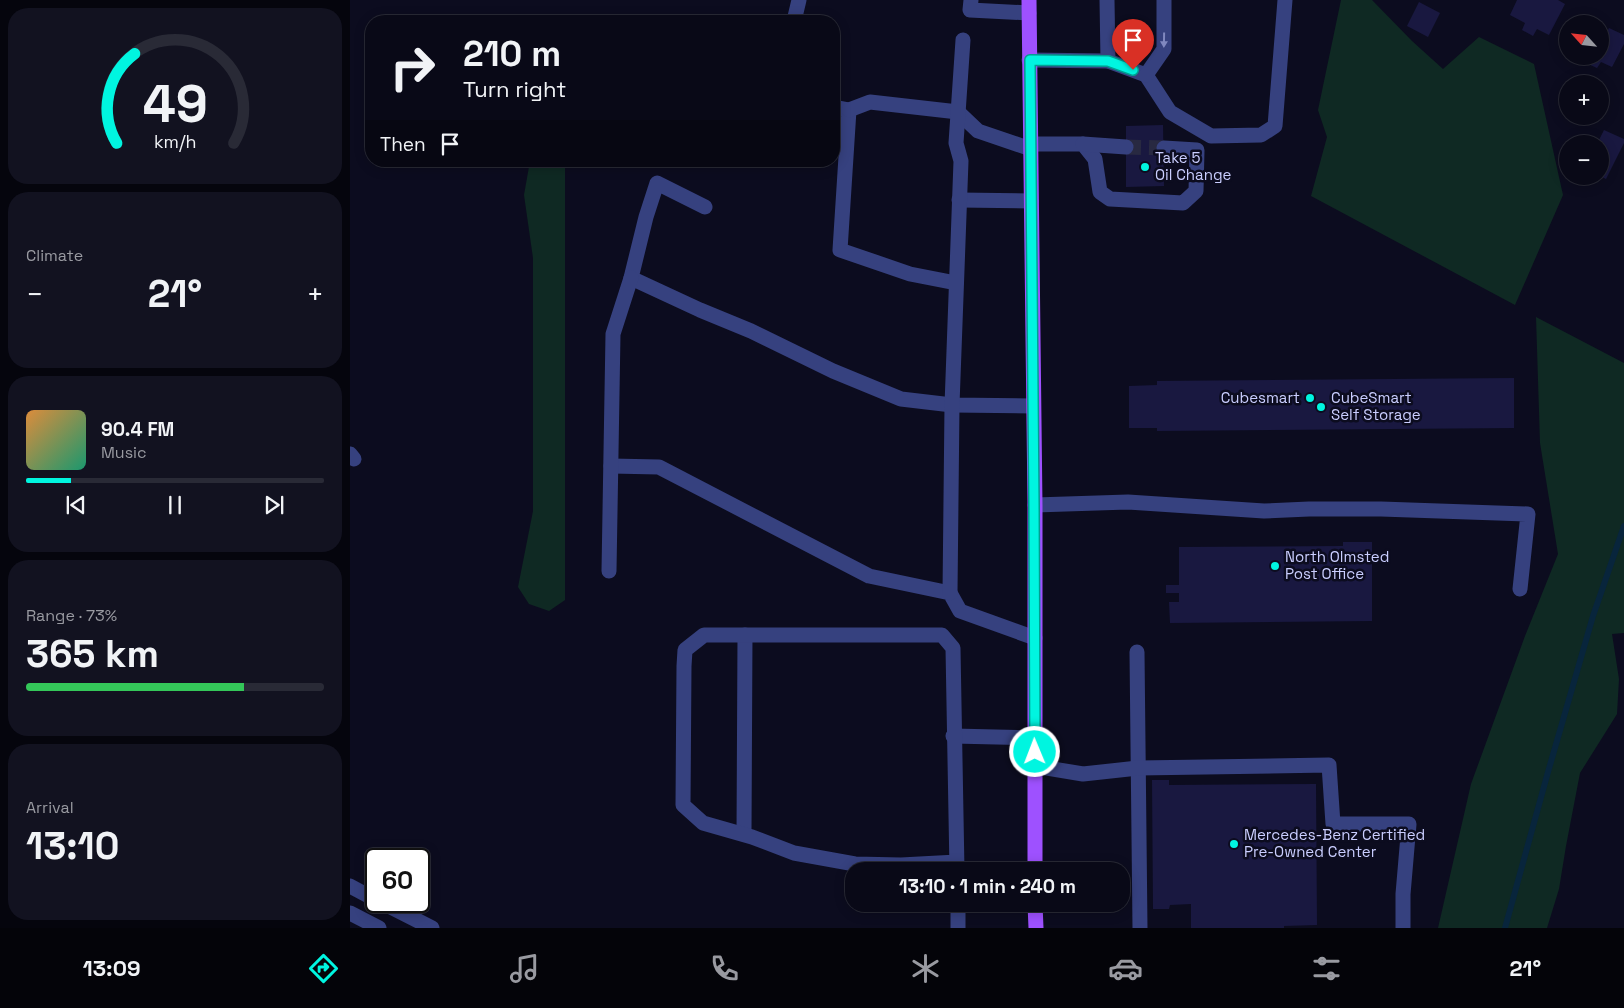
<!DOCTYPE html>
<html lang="en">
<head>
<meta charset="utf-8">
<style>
  body { margin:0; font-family:"Space Grotesk",sans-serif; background:#121220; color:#f1f3f6; height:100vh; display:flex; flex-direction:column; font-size:19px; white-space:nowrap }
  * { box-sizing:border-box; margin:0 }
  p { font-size:16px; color:#999aa1 }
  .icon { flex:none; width:28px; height:28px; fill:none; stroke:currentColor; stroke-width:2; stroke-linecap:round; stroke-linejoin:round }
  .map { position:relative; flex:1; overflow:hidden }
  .sheet { display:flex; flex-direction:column; gap:8px; padding:8px; background:#05050d; width:350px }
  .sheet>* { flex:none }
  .top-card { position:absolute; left:15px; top:15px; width:475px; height:152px; border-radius:20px; box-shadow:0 2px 12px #0003,0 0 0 1px #292a36; background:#090917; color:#f1f3f6; overflow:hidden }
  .needle { width:32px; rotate:297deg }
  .controls { position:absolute; left:1209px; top:15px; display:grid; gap:10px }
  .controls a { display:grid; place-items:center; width:50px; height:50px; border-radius:50%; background:#090917; box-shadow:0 2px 12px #0003,0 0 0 1px #292a36; font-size:25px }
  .speed { position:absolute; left:15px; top:848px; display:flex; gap:10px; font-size:25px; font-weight:700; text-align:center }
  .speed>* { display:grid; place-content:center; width:65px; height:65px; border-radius:50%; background:#090917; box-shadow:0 2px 12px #0003,0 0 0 1px #292a36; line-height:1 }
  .speed .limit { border:2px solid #111; border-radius:8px; background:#fff; color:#111 }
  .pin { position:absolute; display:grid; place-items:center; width:42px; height:42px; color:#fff; margin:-51px -21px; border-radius:50% 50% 50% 0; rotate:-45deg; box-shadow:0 0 5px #0007 }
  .pin .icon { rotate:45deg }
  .me { position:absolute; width:55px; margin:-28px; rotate:359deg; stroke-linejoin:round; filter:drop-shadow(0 0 4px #0008) }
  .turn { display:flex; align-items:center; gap:18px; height:105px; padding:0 15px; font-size:22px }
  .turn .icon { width:65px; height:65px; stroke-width:2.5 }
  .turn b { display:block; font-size:35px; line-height:42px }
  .then { display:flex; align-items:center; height:48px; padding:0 15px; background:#0003; gap:10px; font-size:19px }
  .big { font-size:38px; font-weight:700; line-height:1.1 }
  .sheet .tile { flex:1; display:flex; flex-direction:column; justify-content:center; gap:8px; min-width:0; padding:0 18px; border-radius:20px; background:#121220 }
  .sheet .dial { align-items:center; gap:0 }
  .dial svg { height:130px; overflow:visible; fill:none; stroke:#292a36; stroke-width:7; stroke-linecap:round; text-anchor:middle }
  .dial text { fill:#f1f3f6; stroke:none }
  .song { display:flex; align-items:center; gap:15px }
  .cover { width:60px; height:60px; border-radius:8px; background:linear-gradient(135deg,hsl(30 70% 55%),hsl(160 70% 35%)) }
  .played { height:5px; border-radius:2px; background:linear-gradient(90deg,#00f5e0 15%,#292a36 15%) }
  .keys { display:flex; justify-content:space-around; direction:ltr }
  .heat { display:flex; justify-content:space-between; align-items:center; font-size:28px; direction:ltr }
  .charge { height:8px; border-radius:4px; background:linear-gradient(90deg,#34c759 73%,#292a36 0) }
  .trip { position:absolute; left:495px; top:862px; width:285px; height:50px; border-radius:20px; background:#090917; box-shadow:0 2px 12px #0003,0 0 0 1px #292a36; font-weight:700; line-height:50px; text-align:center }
  .tab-bar { display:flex; height:80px; justify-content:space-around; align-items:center; background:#040409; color:#999aa1 }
  .tab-bar .icon { width:35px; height:35px }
  .tab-bar .selected { color:#00f5e0 }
  .tab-bar b { font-size:22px; color:#f1f3f6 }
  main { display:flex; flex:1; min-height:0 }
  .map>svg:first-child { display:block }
  .green { fill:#0f2923 }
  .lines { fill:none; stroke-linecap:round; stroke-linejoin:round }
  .stream { stroke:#08253c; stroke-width:6 }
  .building { fill:#191840 }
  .minor-tunnel { stroke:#282941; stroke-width:15; stroke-dasharray:15 8; stroke-linecap:butt }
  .minor { stroke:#36417f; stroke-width:15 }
  .major { stroke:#9e51ff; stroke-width:15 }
  .oneway { fill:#8088bf }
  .route-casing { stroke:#009f92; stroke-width:12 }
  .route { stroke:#00f5e0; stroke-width:9 }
  .poi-dot { fill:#00f5e0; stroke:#0c0c1f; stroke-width:2 }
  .labels { text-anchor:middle; stroke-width:5; stroke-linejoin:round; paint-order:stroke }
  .poi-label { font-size:15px; fill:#caceff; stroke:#0c0c1f; text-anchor:start }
</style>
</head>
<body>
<main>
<section class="sheet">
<div class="tile dial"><svg viewBox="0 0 100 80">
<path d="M14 69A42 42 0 1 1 86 69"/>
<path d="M14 69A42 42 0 0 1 25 14" stroke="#00f5e0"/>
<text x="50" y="56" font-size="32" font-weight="700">49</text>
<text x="50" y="72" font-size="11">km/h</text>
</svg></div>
<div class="tile"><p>Climate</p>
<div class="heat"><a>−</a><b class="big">21°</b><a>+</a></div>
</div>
<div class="tile">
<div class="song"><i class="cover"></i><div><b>90.4 FM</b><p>Music</p></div></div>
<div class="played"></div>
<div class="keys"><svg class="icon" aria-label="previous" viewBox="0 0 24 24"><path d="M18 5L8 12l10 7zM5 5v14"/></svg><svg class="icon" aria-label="pause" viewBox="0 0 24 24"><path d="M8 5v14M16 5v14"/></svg><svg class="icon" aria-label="next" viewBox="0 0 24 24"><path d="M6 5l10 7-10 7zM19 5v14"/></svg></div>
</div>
<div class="tile"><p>Range · 73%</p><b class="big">365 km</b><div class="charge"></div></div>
<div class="tile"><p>Arrival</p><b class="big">13:10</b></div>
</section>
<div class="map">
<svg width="1274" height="928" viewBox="0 0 1274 928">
  <rect width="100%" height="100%" fill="#0c0c1f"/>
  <g class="green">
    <path d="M991 0H1022L1062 41 1093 69 1129 37 1184 64 1213 195 1165 305 961 196 977 137 968 110Z"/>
    <path d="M180 161H215V600L199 611 179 604 168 587 183 511V258L174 195Z"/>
    <path d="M1186 317 1274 363V633L1262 634 1269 679 1267 714 1230 773 1216 846 1209 889 1197 928H1088L1121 784 1175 636 1208 554 1190 443Z"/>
  </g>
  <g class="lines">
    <path class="stream" d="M1155 928 1198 772 1243 616 1274 526"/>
  </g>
  <g class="building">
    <path d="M1167 0H1208L1215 4 1199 35 1187 29 1183 36 1172 30 1175 23 1160 15Z"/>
    <path d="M1069 2 1090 13 1078 37 1057 26Z"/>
    <path d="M1224 17 1237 23 1239 19 1248 24H1221Z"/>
    <path d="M1259 28 1274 35V44L1262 67 1251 62 1247 68 1236 63 1240 56H1250V29L1257 32Z"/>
    <path d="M1218 31V47L1211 44Z"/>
    <path d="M813 125 814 186 776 187V126Z"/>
    <path d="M1254 130 1274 139V143L1256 179 1250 176V144H1247Z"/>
    <path d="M1164 378V428L807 431V428H779V386L807 385V381Z"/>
    <path d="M993 542H1022V621L820 623 819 602H829V593H816V585H829V547L993 546Z"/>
    <path d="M802 780H819V785L966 784 967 925 934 926V928H841V904L820 905 819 909H803Z"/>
  </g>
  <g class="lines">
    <path class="minor-tunnel" d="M776 147 814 148"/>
    <g class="minor">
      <path d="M621 0 620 10 679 13"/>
      <path d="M757 0 758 61"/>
      <path d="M444 21 449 0"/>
      <path d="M679 60 758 61 796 75 820 112 861 136 911 135 925 126 935 0"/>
      <path d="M796 75 814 49V0"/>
      <path d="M484 107 499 110 490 250 560 274 606 283"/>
      <path d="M499 110 520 102 608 112 628 131 681 149"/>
      <path d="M680 144H733L745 159 750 192 760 199 833 203 846 191 847 150 814 148"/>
      <path d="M733 144 776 147"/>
      <path d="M609 200 681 201"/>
      <path d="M355 207 307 183 296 217 281 278 350 310 401 331 483 371 551 399 602 405 683 406"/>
      <path d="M0 454 4 459"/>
      <path d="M261 466 309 467 519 576 600 593 610 611 685 638"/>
      <path d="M685 505 778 502 914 511 959 509H1031L1178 514 1170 589"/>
      <path d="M259 571 263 334 281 278"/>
      <path d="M600 593 602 405 611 161 606 143 613 40"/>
      <path d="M787 652 790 928"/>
      <path d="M603 736 685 738"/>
      <path d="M685 766 733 774 788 768 979 765 983 824H1059L1053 894V928"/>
      <path d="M394 834 395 635"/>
      <path d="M607 862 551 865 505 864 444 853 402 837 353 823 333 805 334 666 335 650 354 635H592L603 648 607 871"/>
      <path d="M607 870 685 869"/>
      <path d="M0 886 26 900"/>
      <path d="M29 901 82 928"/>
      <path d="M608 904V928"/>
      <path d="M0 913 29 928"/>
    </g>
    <g class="major">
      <path d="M679 0 685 505V871"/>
      <path d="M685 904 686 928"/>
    </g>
  </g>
  <defs><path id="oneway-solid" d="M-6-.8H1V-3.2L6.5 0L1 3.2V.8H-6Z" transform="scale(1.25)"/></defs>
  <use class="oneway" href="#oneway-solid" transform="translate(814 40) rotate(91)"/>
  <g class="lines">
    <g class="route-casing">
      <path id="route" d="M685 752 684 505 680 60 758 61 783 70"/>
    </g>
    <use href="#route" class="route"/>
  </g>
  <g class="poi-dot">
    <circle cx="795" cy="167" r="5"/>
    <circle cx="960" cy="398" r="5"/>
    <circle cx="971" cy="407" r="5"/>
    <circle cx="925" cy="566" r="5"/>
    <circle cx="884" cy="844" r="5"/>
  </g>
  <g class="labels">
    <g class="poi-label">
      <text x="805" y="163">Take 5<tspan x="805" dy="17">Oil Change</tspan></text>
      <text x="950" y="403" text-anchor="end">Cubesmart</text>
      <text x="981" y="403">CubeSmart<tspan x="981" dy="17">Self Storage</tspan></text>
      <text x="935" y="562">North Olmsted<tspan x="935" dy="17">Post Office</tspan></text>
      <text x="894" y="840">Mercedes-Benz Certified<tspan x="894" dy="17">Pre-Owned Center</tspan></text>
    </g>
  </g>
</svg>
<div class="controls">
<a><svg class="needle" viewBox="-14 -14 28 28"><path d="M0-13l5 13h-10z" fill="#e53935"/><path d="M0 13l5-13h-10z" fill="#999aa1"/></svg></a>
<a>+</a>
<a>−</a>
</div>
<div class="speed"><div class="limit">60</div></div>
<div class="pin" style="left:783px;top:70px;background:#d93025"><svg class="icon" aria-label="arrive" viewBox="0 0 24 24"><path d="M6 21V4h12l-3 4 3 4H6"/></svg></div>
<svg class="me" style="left:685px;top:752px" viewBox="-20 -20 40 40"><circle r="17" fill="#00f5e0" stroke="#fff" stroke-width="3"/><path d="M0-11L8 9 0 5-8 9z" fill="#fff"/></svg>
<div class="trip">13:10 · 1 min · 240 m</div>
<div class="top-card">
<div class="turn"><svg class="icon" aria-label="right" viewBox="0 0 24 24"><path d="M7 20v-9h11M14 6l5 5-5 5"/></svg><div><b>210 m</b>Turn right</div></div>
<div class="then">Then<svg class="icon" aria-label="arrive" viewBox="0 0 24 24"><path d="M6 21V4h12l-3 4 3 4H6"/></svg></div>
</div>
</div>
</main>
<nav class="tab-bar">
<b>13:09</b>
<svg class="icon selected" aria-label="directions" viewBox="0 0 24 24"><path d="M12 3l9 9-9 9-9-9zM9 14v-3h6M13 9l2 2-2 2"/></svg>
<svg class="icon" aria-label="music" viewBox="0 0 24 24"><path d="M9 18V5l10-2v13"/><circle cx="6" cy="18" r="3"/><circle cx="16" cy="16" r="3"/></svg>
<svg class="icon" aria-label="phone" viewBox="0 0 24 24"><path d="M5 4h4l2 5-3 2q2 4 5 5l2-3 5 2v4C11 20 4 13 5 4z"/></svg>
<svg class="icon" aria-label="climate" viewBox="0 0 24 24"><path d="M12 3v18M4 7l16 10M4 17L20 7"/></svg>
<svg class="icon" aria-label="car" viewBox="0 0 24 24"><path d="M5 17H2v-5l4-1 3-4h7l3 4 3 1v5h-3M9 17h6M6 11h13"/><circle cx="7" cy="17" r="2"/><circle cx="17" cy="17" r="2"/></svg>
<svg class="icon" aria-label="filters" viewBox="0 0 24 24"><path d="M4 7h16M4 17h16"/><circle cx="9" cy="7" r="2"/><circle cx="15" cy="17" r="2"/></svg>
<b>21°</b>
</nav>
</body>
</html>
